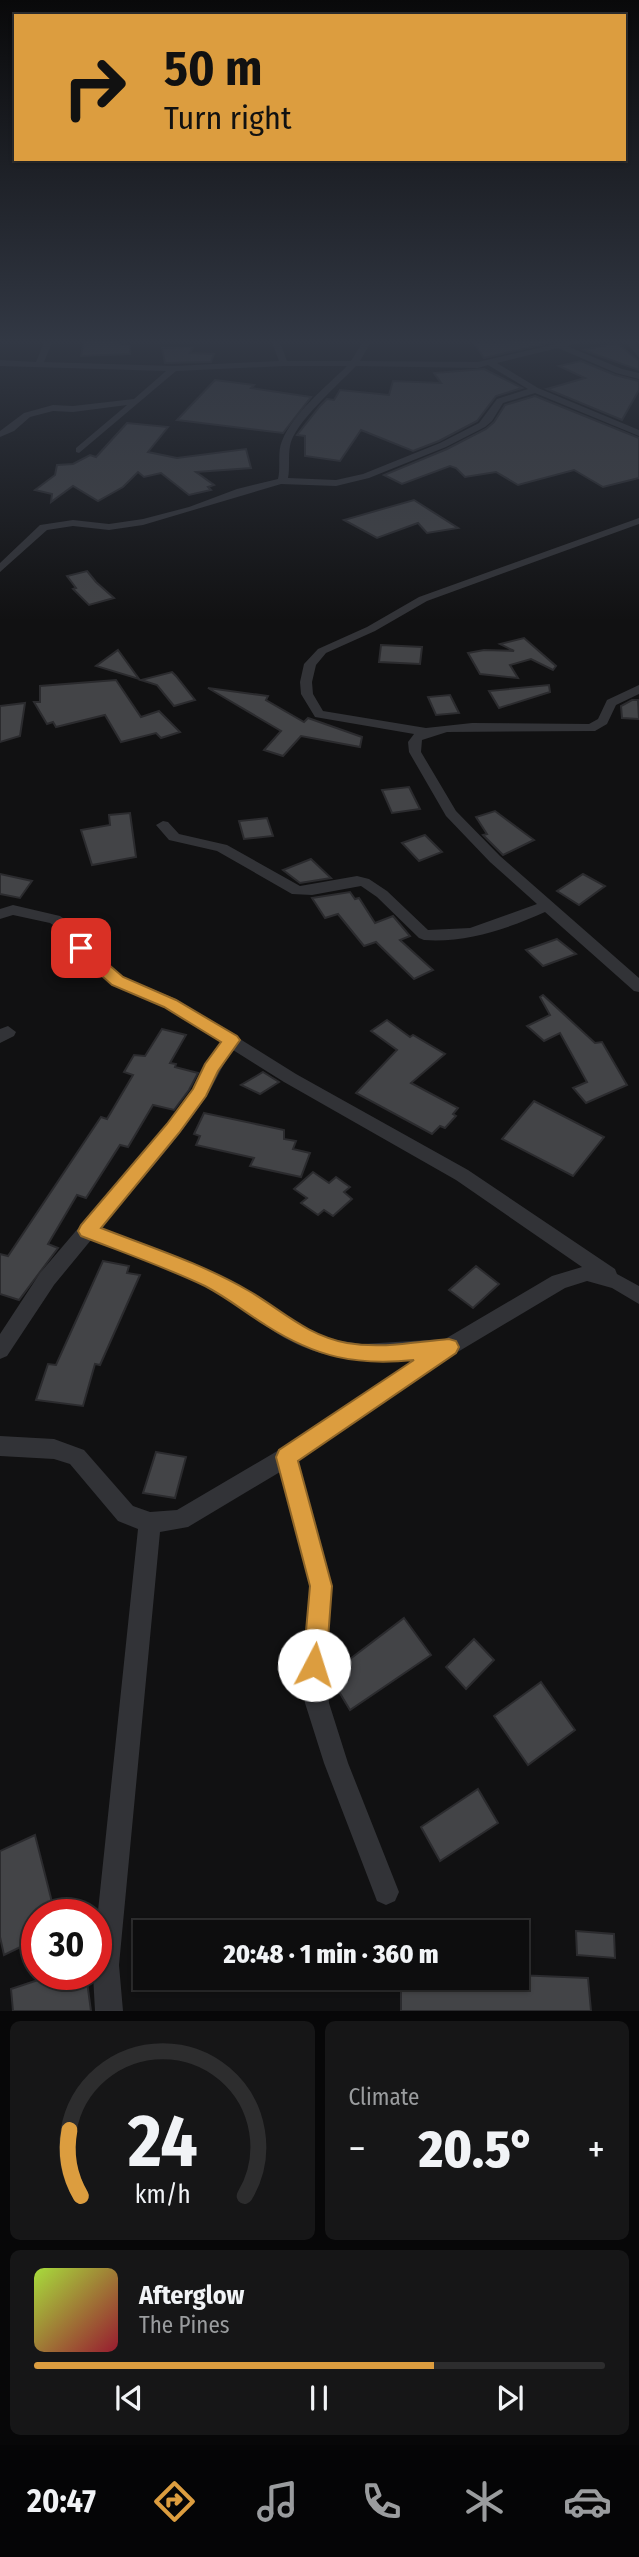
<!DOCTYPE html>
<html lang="en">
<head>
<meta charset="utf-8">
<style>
  body { margin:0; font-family:"Fira Sans Condensed",sans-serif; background:#161617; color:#f1f3f6; height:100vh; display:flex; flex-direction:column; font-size:26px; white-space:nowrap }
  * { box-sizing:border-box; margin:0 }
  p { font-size:23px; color:#9a9c9e }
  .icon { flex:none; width:38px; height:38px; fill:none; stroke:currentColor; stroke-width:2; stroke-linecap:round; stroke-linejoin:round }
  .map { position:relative; height:2011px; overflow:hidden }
  .panel { display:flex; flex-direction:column; gap:10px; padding:10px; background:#070708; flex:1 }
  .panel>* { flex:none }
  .guide { position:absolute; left:14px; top:14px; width:612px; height:147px; border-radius:0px; box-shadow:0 2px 5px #0004,0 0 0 2px #2d2d2e; background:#dc9d3f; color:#111; overflow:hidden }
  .speed { position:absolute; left:21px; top:1899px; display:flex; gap:14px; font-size:35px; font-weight:700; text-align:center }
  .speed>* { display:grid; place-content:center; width:91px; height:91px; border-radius:50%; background:#0d0d0e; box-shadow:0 2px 5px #0004,0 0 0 2px #2d2d2e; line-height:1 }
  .speed .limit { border:10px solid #d22; background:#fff; color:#111 }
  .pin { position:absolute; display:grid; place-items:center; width:60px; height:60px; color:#fff; margin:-30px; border-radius:14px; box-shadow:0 4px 10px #0006 }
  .me { position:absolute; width:77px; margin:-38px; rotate:5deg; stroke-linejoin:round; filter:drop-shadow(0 0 5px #0008) }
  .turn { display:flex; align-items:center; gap:24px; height:147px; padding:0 35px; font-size:32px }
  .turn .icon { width:91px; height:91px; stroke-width:2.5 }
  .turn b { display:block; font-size:49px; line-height:60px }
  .big { font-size:52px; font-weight:800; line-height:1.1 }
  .panel .card { flex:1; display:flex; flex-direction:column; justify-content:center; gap:10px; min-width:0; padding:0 24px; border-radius:10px; background:#161617 }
  .panel .dial { align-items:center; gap:0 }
  .dial svg { height:182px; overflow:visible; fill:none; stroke:#2d2d2e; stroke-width:7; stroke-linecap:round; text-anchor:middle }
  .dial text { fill:#f1f3f6; stroke:none }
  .song { display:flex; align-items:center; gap:21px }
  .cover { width:84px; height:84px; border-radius:10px; background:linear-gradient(135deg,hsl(80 70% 55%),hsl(350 70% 35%)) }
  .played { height:7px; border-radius:4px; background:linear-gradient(90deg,#dc9d3f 70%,#2d2d2e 70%) }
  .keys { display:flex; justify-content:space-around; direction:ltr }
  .heat { display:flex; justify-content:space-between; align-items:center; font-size:38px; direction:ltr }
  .panel .tiles { flex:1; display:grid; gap:10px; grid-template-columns:1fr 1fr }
  .card:last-child { grid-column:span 2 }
  .trip { position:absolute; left:133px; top:1920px; width:396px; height:70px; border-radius:0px; background:#0d0d0e; box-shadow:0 2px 5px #0004,0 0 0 2px #2d2d2e; font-weight:800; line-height:70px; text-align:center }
  .menu { display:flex; height:112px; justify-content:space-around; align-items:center; background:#050506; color:#9a9c9e }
  .menu .icon { width:49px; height:49px }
  .menu .active { color:#dc9d3f }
  .menu b { font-size:32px; color:#f1f3f6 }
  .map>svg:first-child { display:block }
  .building { fill:#434447; stroke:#2b2b2e; stroke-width:2 }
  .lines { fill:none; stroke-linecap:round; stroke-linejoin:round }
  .street { fill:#323337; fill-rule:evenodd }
  .route { fill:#dc9d3f; stroke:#8f6629; stroke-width:2 }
</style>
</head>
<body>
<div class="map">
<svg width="639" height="2011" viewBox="0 0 639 2011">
  <rect width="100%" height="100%" fill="#111112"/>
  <g class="building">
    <path d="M84 340H118L122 345H130V354L81 356Z"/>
    <path d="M534 340H549L550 343 484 358 474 343Z"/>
    <path d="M617 343 639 361V370L583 350Z"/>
    <path d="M193 347 190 353 214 354 211 362 165 363 162 348Z"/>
    <path d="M581 361 615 375 639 381V390L622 420 547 389 585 378 559 366Z"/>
    <path d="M484 369 522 388 496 396 477 421 439 441 413 451 361 430 340 461 305 456V436L297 435 320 406 327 399 334 400 340 390 389 395 393 381 441 383 434 373Z"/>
    <path d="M215 380 254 385 251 388 311 397 283 433 177 420Z"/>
    <path d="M535 396 639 438V478L603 487 574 470 518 485 496 472 465 477 456 468 450 466 402 484 384 475 447 449 486 429 494 422 505 405Z"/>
    <path d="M127 423 168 427 148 452 177 458 246 449 251 468 196 472 214 485 208 487 211 490 189 495 161 473 144 477 138 472 123 487 98 501 73 486 51 502 52 494 35 490 55 475 57 465 73 464 90 455 96 457Z"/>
    <path d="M414 500 458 528 427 533 418 523 377 538 344 520Z"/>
    <path d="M87 571 96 582 114 598 89 605 73 589 76 588 67 576Z"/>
    <path d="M524 638 556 666 553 670 531 659 510 665 518 678 480 674 468 653 484 650 514 651 500 644Z"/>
    <path d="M381 645 422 647 420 664 379 662Z"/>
    <path d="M118 650 139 679 96 666Z"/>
    <path d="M172 672 176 676 195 700 174 706 157 685 141 680Z"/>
    <path d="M116 680 141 717 159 711 180 732 161 738 156 733 121 742 105 715 56 727 53 722 47 724 34 702H40V686Z"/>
    <path d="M549 685 550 692 499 708 489 691Z"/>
    <path d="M208 688 268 696 266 700 304 722 308 718 362 737 360 747 301 736 283 756 264 750 281 731Z"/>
    <path d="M450 695 459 713 436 715 428 697Z"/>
    <path d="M632 700H638L639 719 622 718 621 706Z"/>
    <path d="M25 703 20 736 0 742V706Z"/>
    <path d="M409 787 420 809 392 813 382 790Z"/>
    <path d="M495 811 534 840 503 855 483 835 487 834 476 817Z"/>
    <path d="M130 813 136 857 92 865 81 830 110 825 109 815Z"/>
    <path d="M267 818 273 836 244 839 239 821Z"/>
    <path d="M425 835 442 852 419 861 402 843Z"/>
    <path d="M311 859 331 878 300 883 283 870Z"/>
    <path d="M0 874 32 881 20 898 0 894Z"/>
    <path d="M583 874 605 886 579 905 557 891Z"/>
    <path d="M350 892 355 899 359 898 375 923 393 916 410 936 400 940 433 970 414 979 376 942 364 946 338 914 325 918 312 898Z"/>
    <path d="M557 939 576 954 543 966 526 950Z"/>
    <path d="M543 995 595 1043 602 1042 627 1085 586 1103 573 1088 587 1082 560 1033 544 1041 527 1026 550 1015 540 997Z"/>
    <path d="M387 1020 410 1037 413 1035 445 1054 411 1083 458 1108 453 1114 456 1116 445 1128 440 1126 432 1134 356 1093 397 1050 371 1031Z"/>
    <path d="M162 1029 186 1035 170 1063 176 1064 175 1067 198 1073 189 1090 174 1110 153 1105 128 1147 120 1145 86 1198 77 1195 48 1244 58 1248 19 1300 0 1294V1254L8 1256 101 1117 107 1119 133 1075 124 1072 134 1055 145 1056Z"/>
    <path d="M263 1072 279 1082 260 1094 241 1085Z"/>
    <path d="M534 1101 604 1137 573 1176 502 1139Z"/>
    <path d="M204 1113 284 1130V1139L296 1141 293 1149 310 1153 301 1177 250 1166 254 1158 196 1145 200 1136 194 1134Z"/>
    <path d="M313 1172 329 1183 336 1177 350 1187 344 1192 352 1199 333 1216 324 1210 318 1215 301 1203 307 1198 294 1189Z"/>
    <path d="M103 1261 129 1266 127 1273 140 1275 100 1365 95 1364 83 1406 36 1400 48 1364 56 1365Z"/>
    <path d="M476 1266 499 1284 473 1308 449 1290Z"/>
    <path d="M156 1452 186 1457 175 1498 143 1493Z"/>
    <path d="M404 1618 431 1655 350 1710 329 1675Z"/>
    <path d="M474 1639 494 1660 466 1689 446 1667Z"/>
    <path d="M541 1682 575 1730 528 1765 494 1716Z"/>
    <path d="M478 1789 498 1823 440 1861 421 1827Z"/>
    <path d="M35 1835 55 1914H37V1939L4 1955 0 1937V1851Z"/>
    <path d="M576 1931 614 1934 615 1958 577 1955Z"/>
    <path d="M56 1974H86L91 2011H13L11 1989Z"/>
    <path d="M516 1975 588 1978 591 2011H401V1978H516Z"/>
  </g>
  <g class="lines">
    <g class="street">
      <path d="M45 340H53L44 362 174 366 279 361 271 340H279L287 361H351L364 340H372L360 361 478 362 573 340H587L567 346 622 369 639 373V379L616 373 558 348 497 363 538 388 639 430V436L535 393 503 403 492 421 485 427 446 447 369 478 336 486 281 484 143 525 109 530 73 526 47 530 0 572V563L40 525 73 520 109 524 143 519 189 507 237 489 278 479C281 467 277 452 282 441 294 412 325 388 347 366H284L176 371 79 453 76 452V448L127 405 73 412 53 411 30 417 14 431 0 437V431L24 413 53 405 73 406 134 399 166 371 0 366V360L36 362ZM488 365 528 389 497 399 479 423 440 443 363 474 336 480 288 478C290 468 288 456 290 446 293 424 340 383 356 366L478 368Z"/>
      <path d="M121 340H155L124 343Z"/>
      <path d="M625 340H633L639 349V358Z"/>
      <path d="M639 518V524L427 601 375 631 326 653 316 665 312 682 313 694 323 711 426 728 472 723 589 724 598 719 607 700 639 685V694L616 705 607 724 595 731 447 732 422 740 421 752 456 811 500 856 639 978V992L634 991 545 912C507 929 466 943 424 940L419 938 377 897 361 886 312 895 292 894 217 851 169 840 156 825 163 821 168 822 179 834 227 845 300 886 357 876 369 879 387 891 428 930 470 928 537 904 490 862 446 816 409 752 408 742 414 734 315 717 301 694 300 682 304 664 318 649 367 627 419 597Z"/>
      <path d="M13 905 60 916 76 927 87 945 123 977 176 999 296 1074 468 1170 615 1269 617 1274 639 1286V1304L612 1288 587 1281 565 1288 456 1353 298 1461 332 1586 326 1665 329 1703 348 1763 399 1892 395 1901 386 1905 377 1901 324 1763 305 1703 302 1665 310 1586 280 1472 188 1527 160 1532 119 1965 123 2011H95L93 1974H96V1930L138 1529 118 1521 70 1464 54 1459 0 1456V1436L54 1439 84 1450 133 1506 150 1512 177 1510 279 1450 414 1360C366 1364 320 1360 278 1334 254 1319 232 1300 206 1287 169 1268 129 1255 91 1240L54 1285 7 1356 0 1359V1334L40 1273 167 1124 193 1089 205 1064 221 1042 164 1007 113 985 76 952 65 933 50 923 13 915 0 919V909ZM233 1050 284 1082 456 1180 582 1267 552 1276 445 1339 362 1344 329 1339 307 1331 219 1275 101 1228C136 1185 175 1144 206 1097 216 1081 222 1065 233 1050Z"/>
      <path d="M8 1026 16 1032 14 1036 0 1043V1029Z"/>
    </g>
  </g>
  <linearGradient id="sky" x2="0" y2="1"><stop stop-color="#09090a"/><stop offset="0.55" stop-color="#323844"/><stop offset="1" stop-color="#323844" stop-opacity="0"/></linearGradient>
  <rect width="639" height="621" fill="url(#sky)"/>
  <path class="route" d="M81 943 86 945 123 977 176 1000 237 1036 240 1040 218 1071 206 1096 179 1133 101 1228C150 1247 203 1264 249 1291 283 1311 306 1335 347 1343 381 1349 415 1342 449 1339L456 1341 459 1347 456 1353 298 1461 332 1586 326 1665 323 1673 314 1677 306 1673 303 1665 310 1586 276 1457 279 1450 414 1360C356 1366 316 1357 267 1326 246 1313 228 1298 205 1286 165 1267 122 1252 81 1236L78 1231 81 1225 167 1124 193 1089 205 1064 221 1042 164 1007 112 985 75 952 73 948Z"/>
</svg>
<div class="speed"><div class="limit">30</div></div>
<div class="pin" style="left:81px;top:948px;background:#d93025"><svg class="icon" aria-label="arrive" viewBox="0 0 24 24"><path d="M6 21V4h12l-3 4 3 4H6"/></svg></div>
<svg class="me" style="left:314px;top:1665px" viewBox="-20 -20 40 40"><circle r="19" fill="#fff"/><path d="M0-13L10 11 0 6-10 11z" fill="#dc9d3f"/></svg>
<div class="trip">20:48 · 1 min · 360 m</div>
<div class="guide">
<div class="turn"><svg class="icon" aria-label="right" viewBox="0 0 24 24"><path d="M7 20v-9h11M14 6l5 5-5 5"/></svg><div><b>50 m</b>Turn right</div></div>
</div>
</div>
<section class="panel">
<div class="tiles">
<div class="card dial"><svg viewBox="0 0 100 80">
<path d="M14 69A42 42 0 1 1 86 69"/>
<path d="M14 69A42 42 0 0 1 9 40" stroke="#dc9d3f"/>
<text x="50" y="56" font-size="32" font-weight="700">24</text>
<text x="50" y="72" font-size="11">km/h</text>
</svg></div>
<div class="card"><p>Climate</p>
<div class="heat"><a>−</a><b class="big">20.5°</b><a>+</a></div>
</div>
<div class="card">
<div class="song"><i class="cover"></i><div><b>Afterglow</b><p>The Pines</p></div></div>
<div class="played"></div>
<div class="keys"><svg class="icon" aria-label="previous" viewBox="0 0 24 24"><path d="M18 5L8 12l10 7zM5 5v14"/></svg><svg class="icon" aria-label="pause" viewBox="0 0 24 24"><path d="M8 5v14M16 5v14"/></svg><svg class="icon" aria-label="next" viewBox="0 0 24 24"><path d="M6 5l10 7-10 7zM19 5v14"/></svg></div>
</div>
</div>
</section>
<nav class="menu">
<b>20:47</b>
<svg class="icon active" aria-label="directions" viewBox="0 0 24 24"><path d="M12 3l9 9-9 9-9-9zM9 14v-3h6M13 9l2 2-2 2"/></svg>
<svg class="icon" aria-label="music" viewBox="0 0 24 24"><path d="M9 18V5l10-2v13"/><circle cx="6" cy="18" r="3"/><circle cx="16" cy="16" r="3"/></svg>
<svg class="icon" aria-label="phone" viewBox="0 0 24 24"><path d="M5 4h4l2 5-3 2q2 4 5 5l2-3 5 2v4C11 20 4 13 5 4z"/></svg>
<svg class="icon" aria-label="climate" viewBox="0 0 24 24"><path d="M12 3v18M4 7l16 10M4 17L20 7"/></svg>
<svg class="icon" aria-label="car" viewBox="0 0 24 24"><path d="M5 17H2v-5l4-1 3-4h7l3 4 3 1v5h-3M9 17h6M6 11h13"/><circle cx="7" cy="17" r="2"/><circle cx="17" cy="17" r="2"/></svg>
</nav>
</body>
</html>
